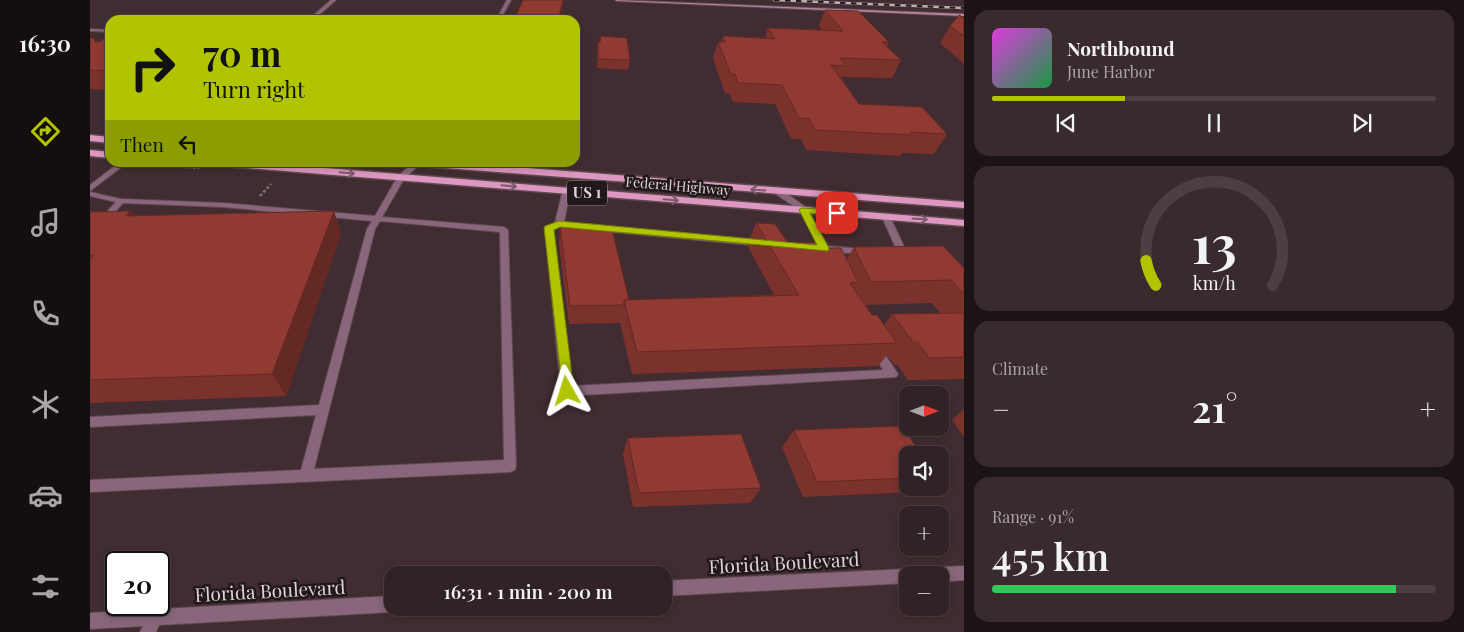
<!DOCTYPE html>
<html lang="en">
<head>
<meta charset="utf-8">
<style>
  body { margin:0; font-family:"Playfair Display",serif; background:#392a2d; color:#f1f3f6; height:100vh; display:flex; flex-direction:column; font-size:19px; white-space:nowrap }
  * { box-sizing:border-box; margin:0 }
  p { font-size:16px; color:#a8a4a7 }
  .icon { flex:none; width:28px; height:28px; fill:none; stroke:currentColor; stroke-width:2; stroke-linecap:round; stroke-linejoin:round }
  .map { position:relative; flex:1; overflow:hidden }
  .side { display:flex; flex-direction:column; gap:10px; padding:10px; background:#1b1314; width:500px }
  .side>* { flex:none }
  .banner { position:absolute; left:15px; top:15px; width:475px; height:152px; border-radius:15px; box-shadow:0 2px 8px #0003,0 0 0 1px #4c3f42; background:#b0c500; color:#111; overflow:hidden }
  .needle { width:32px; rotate:90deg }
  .tools { position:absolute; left:809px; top:386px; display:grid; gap:10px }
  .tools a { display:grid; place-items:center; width:50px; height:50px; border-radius:10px; background:#312225; box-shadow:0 2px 8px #0003,0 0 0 1px #4c3f42; font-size:25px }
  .speed { position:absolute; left:15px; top:551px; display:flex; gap:10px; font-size:25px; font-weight:700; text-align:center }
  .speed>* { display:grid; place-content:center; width:65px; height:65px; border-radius:50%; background:#312225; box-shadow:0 2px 8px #0003,0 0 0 1px #4c3f42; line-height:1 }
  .speed .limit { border:2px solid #111; border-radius:8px; background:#fff; color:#111 }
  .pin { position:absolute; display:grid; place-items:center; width:42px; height:42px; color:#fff; margin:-21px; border-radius:10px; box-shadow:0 2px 8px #0006 }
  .me { position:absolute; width:55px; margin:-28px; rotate:354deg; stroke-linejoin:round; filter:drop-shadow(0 0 4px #0008) }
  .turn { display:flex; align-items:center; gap:18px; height:105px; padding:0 15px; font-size:22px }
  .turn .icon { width:65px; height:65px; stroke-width:2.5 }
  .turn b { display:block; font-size:35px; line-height:42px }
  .then { display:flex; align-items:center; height:48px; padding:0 15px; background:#0003; gap:10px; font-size:19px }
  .big { font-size:38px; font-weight:600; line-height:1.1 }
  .side .tile { flex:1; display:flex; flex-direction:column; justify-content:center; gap:8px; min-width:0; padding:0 18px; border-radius:15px; background:#392a2d }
  .side .dial { align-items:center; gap:0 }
  .dial svg { height:130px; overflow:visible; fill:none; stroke:#4c3f42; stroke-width:7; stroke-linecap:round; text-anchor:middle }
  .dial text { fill:#f1f3f6; stroke:none }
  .song { display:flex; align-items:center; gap:15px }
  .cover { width:60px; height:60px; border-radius:8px; background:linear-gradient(135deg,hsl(300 70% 55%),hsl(140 70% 35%)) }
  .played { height:5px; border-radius:2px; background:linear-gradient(90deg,#b0c500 30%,#4c3f42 30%) }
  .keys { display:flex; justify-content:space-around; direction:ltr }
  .heat { display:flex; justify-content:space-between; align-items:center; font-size:28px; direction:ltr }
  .charge { height:8px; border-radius:4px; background:linear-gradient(90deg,#34c759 91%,#4c3f42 0) }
  .trip { position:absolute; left:294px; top:566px; width:288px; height:50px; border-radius:15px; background:#312225; box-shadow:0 2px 8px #0003,0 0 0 1px #4c3f42; font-weight:600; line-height:50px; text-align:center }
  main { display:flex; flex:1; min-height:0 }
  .menu { display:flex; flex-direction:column; width:90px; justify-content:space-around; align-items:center; background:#140e0f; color:#a8a4a7 }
  .menu .icon { width:35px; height:35px }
  .menu .selected { color:#b0c500 }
  .menu b { font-size:22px; color:#f1f3f6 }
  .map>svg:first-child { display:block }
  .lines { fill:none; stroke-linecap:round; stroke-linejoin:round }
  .lane-casing { stroke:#5d4b4e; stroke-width:2 }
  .street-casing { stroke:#5d4b4e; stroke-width:2 }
  .secondary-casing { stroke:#5d4b4e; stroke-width:2 }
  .primary-casing { stroke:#5d4b4e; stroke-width:3 }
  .path { stroke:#7f6e71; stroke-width:2.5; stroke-dasharray:3 2; stroke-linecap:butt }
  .lane { fill:#89667b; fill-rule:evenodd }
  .street { fill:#89667b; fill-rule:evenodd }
  .secondary { fill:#b882a3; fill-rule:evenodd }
  .primary { fill:#dd97c1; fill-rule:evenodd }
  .rail-casing { stroke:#bdafb1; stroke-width:2.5 }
  .rail { stroke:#21181a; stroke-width:2; stroke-dasharray:5.5; stroke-linecap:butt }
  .wall { fill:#7c322c; fill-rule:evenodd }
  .shaded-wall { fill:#652924 }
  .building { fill:#903a33; stroke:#652924 }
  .oneway { stroke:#7f586e }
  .route { fill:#b0c500; stroke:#728000 }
  .labels { text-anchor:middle; stroke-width:5; stroke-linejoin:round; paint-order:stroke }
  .far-street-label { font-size:14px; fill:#dfd2d4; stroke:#21181a }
  .shield { fill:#21181a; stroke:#a69a9c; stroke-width:1 }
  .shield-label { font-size:15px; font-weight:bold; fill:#dfd2d4 }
  .near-street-label { font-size:19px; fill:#dfd2d4; stroke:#21181a }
</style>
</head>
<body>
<main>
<nav class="menu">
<b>16:30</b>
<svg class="icon selected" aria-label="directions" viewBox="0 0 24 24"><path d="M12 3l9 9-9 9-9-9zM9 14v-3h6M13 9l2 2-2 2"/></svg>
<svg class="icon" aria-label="music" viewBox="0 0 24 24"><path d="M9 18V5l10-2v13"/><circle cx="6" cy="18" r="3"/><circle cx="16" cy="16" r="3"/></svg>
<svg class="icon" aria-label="phone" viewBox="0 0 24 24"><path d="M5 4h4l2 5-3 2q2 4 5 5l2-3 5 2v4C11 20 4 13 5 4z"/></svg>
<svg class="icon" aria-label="climate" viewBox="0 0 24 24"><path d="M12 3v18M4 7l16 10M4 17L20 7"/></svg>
<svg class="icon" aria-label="car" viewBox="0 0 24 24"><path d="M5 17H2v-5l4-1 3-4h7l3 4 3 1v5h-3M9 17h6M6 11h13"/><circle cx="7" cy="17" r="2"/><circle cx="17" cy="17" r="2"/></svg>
<svg class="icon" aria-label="filters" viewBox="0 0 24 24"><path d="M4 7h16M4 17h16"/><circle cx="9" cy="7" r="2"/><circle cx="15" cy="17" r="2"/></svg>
</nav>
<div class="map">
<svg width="874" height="632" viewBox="0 0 874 632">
  <rect width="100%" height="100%" fill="#412d31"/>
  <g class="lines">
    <g class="lane-casing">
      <g id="lane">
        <path d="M417 0H421L410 20H406Z"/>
        <path d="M0 29 20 30V32L0 31Z"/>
        <path d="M30 162H38L0 191V185Z"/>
        <path d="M324 162H332L314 179 292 217 414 227 418 230 426 466 425 470 420 472 0 492V480L211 470 226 415 0 427V417L229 405 277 229 282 221 133 207 33 203 3 237 0 238V230L26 202 0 196V192L31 199 133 203 285 216 308 176ZM290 221 410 232 414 460 224 469 285 229Z"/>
        <path d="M473 189H476L480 191 474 222 671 240 675 243 671 246 470 227 463 229 482 386 793 370 781 350 782 347H790L808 374 806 377 477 396 473 394 471 391 455 228 465 223Z"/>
        <path d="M684 189H690L717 208 737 246 773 249 777 252 776 254 740 252 739 255H733L711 211 684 193Z"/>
        <path d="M793 215H799L800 217 818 255 817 257 810 258 806 255 808 253 792 217Z"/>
      </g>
    </g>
    <g class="street-casing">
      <g id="street">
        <path d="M241 0H246L223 20H218Z"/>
        <path d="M874 566V580L850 582V575H818V583L572 596V581L818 569 823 571 825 575 827 570 832 568Z"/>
        <path d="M302 596V608H308L302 612 69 625 66 632H50L53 626 0 629V613Z"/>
      </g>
    </g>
    <g class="secondary-casing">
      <path id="secondary" d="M525 0 874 14V16L527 1Z"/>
    </g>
    <g class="primary-casing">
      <g id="primary">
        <path d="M0 135 20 137V143L0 141Z"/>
        <path d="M0 150 20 152V158L0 156Z"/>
        <path d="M117 162H161L874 220V226L121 165Z"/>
        <path d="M313 162H359L874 202V208L317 165Z"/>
      </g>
    </g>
    <g class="path">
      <path d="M48 163 109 168"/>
      <path d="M170 196 181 184"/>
    </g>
    <use href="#lane" class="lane"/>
    <use href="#street" class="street"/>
    <use href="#secondary" class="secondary"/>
    <use href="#primary" class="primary"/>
    <g class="rail-casing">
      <path id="rail" d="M684 0 874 8"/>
    </g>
    <use href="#rail" class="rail"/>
  </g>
  <g class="wall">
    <path d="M735 10 799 42 797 47 811 60 802 78 751 77V78L769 104 857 134 844 154 812 153 810 156 716 150 711 139H701L685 104 643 102 639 93H635L623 59 628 42H631L633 36 675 38 678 28 732 30 729 26Z"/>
    <path d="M874 18V64L850 43 860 26Z"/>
    <path d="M0 38 6 42 20 39V90L0 89Z"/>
    <path d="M508 42 540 60 538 70 507 68Z"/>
    <path d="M40 211 43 216 244 211 251 234 196 396 0 403V212Z"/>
    <path d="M666 223 698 243 736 248 756 260 764 247 874 268V379L818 380 808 365H804L797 355 788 366 542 374 530 323 479 324 469 244 470 226 539 300 684 295 657 245ZM842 303 850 313 802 314 794 325 782 315 775 305Z"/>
    <path d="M874 409V437L862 420Z"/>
    <path d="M704 430 818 455V488H831L825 492 713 497 692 447Z"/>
    <path d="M538 438 671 488 660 503 543 507 533 454Z"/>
  </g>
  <g class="shaded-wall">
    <path d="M473 0 472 16 471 20H468Z"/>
    <path d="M40 211 56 234 36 216Z"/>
    <path d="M244 211 251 234 196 396 182 374Z"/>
  </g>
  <g class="building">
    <path d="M433 0H473L468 20H424Z"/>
    <path d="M735 10 768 11 799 42H792L811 60 750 58 756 66 741 65 769 104 832 107 857 134 820 132 822 135 725 130 719 119 709 118 692 85 648 83 645 74H641L628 42H635L633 36 685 39 678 28 753 31Z"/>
    <path d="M869 15 874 18V36L860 26Z"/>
    <path d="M511 36 537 38 540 60 508 59V42H510Z"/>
    <path d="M0 38H4L5 42 11 41 12 39H20V71L0 70Z"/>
    <path d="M40 211 36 216 244 211 182 374 0 380V260L4 255 0 256V212Z"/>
    <path d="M666 223 685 224 698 243 732 242 736 248H751L768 282 760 283 782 315H787L807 343 547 352 534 300 709 295Z"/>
    <path d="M521 225 539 300H534V305L480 306 470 226Z"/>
    <path d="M853 246 874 268V295L861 280 781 282 764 247Z"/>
    <path d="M874 313V357L839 358 828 342 824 343 802 314Z"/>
    <path d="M813 426 831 455H818V478L727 482 704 430Z"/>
    <path d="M651 434 671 488 549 493 538 438Z"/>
  </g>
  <defs><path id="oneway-shaft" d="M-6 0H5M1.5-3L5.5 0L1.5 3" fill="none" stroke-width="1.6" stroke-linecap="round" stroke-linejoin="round" transform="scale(1.25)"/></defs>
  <g class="oneway">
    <use href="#oneway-shaft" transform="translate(257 173) rotate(5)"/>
    <use href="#oneway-shaft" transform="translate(419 186) rotate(5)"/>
    <use href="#oneway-shaft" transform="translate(668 190) rotate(-176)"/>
    <use href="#oneway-shaft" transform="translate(581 200) rotate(5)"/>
    <use href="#oneway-shaft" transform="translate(830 219) rotate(4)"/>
  </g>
  <path class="route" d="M711 208 747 210 751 213 747 216 720 213 739 248 738 251 470 227 464 230 484 391 482 395 477 397 473 395 454 228 455 226 469 221 727 245 709 210Z"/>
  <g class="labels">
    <g class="far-street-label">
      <text transform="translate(588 186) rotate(5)" y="5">Federal Highway</text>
    </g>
    <rect class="shield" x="477" y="180.5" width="40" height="25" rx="4"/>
    <g class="shield-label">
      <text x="497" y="198">US 1</text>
    </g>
    <g class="near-street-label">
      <text transform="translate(694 563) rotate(-3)" y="7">Florida Boulevard</text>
      <text transform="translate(180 591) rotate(-3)" y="7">Florida Boulevard</text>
    </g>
  </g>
</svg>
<div class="tools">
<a><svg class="needle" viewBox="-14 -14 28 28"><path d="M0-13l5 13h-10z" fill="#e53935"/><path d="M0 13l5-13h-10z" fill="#a8a4a7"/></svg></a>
<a><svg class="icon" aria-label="sound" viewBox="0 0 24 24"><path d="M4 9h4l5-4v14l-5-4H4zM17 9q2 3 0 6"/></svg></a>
<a>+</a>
<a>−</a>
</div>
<div class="speed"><div class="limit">20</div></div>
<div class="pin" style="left:747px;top:213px;background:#d93025"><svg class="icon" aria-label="arrive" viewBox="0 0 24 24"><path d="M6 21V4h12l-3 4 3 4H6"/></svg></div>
<svg class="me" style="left:477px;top:391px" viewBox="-20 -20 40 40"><path d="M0-17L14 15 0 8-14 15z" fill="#b0c500" stroke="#fff" stroke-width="4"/></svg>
<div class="trip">16:31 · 1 min · 200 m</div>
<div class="banner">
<div class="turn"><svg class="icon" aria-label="right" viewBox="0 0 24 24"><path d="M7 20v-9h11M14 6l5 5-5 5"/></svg><div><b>70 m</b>Turn right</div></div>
<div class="then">Then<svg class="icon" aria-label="left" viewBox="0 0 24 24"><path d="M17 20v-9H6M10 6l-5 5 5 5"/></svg></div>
</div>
</div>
<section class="side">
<div class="tile">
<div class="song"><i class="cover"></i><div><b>Northbound</b><p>June Harbor</p></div></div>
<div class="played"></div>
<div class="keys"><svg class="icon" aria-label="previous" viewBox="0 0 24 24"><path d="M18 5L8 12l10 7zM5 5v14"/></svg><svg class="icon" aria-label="pause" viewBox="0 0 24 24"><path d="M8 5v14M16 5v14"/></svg><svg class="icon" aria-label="next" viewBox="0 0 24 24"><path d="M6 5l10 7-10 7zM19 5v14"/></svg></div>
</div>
<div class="tile dial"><svg viewBox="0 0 100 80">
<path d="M14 69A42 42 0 1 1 86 69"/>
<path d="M14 69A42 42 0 0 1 8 54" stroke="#b0c500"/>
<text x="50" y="56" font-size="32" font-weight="700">13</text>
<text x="50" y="72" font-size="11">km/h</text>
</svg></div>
<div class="tile"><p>Climate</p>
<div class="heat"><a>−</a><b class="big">21°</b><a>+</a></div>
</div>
<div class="tile"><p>Range · 91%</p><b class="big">455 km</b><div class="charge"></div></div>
</section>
</main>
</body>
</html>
